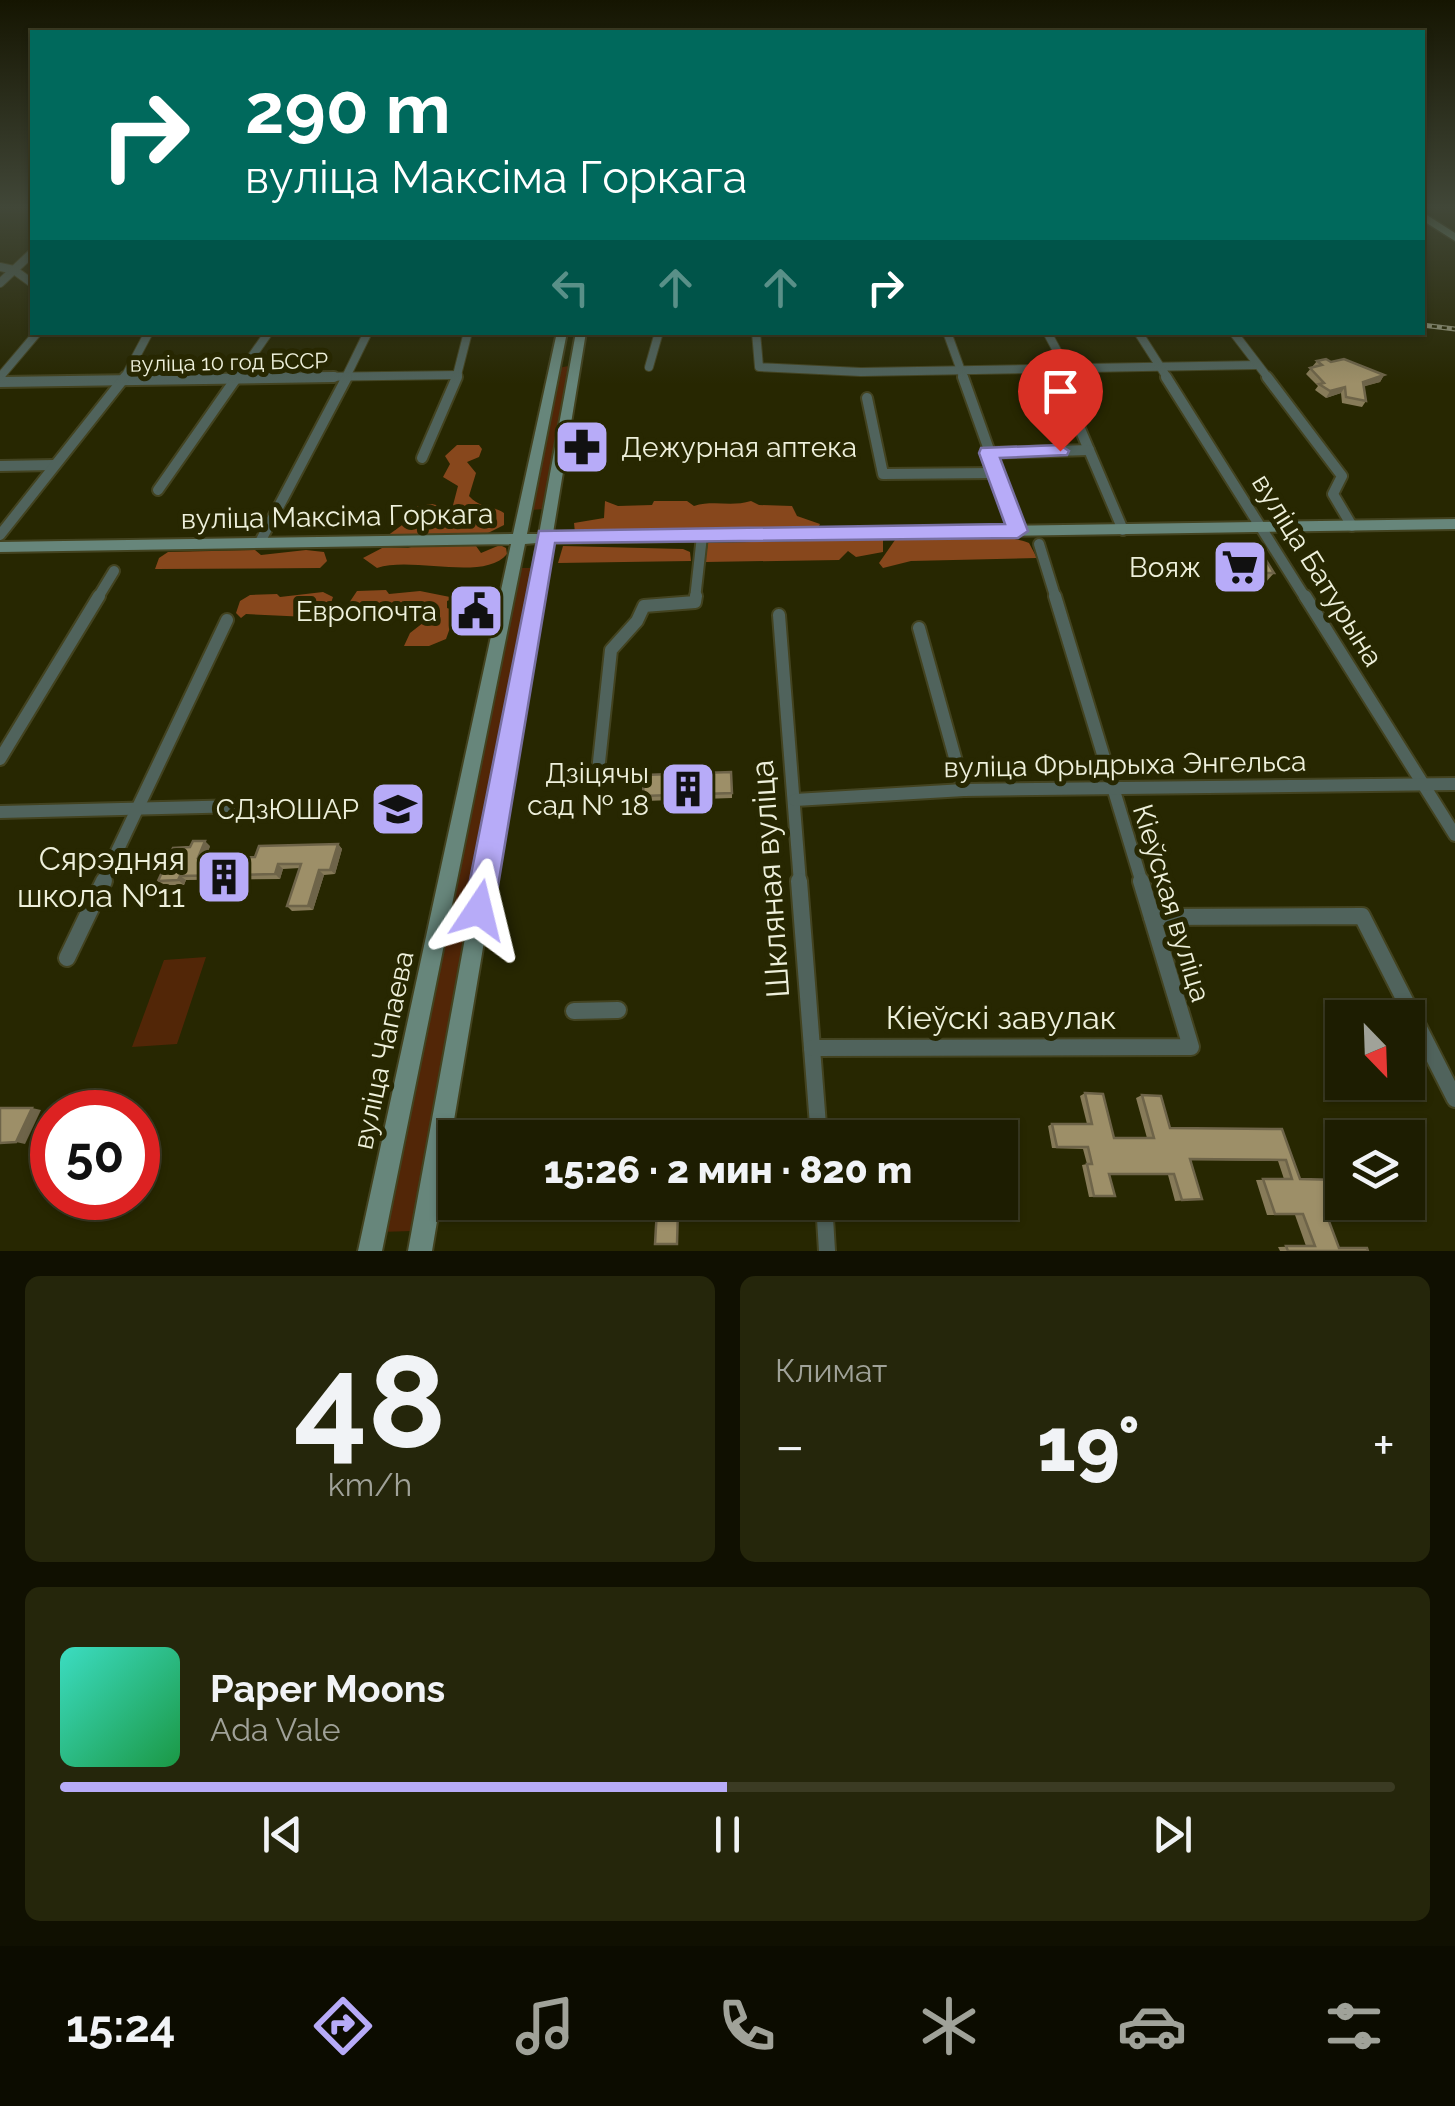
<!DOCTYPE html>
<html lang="ru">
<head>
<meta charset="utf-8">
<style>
  body { margin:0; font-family:Raleway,sans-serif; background:#25260b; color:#f1f3f6; height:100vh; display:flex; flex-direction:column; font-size:38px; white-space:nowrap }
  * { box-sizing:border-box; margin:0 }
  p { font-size:32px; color:#a0a299 }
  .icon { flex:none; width:55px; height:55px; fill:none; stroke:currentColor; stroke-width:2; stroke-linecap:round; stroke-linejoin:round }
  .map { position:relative; height:1251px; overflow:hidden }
  .side { display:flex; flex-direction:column; gap:25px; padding:25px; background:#101001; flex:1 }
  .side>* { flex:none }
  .guide { position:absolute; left:30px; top:30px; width:1395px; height:305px; border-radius:0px; box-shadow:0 2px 8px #0004,0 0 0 2px #3b3b23; background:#00695c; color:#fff; overflow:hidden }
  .needle { width:65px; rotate:157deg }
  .buttons { position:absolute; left:1325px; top:1000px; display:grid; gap:20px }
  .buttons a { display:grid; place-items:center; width:100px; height:100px; border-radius:0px; background:#1d1d01; box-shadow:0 2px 8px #0004,0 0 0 2px #3b3b23; font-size:50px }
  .speed { position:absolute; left:30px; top:1090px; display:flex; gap:20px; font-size:50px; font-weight:700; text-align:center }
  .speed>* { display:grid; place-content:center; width:130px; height:130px; border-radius:50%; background:#1d1d01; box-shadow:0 2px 8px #0004,0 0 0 2px #3b3b23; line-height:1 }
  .speed .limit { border:15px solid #d22; background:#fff; color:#111 }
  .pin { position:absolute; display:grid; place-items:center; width:85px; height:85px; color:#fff; margin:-102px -42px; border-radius:50% 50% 50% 0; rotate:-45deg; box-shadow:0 0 10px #0007 }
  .pin .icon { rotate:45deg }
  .me { position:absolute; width:110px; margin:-55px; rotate:10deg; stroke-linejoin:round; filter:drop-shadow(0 0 8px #0008) }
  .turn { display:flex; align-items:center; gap:35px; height:210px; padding:0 50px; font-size:45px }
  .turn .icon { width:130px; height:130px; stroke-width:2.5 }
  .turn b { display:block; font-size:70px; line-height:85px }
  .lanes { display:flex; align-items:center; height:95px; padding:0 50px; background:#0003; justify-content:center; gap:50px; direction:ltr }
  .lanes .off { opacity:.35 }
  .big { font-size:75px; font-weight:800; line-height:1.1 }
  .side .widget { flex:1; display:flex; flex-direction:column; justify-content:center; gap:15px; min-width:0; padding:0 35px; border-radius:15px; background:#25260b }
  .side .dial { align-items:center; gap:0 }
  .dial b { font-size:130px; line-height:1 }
  .song { display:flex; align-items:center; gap:30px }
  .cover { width:120px; height:120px; border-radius:15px; background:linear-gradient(135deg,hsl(170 70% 55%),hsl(140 70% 35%)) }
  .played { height:10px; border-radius:5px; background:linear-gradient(90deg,#b7abf8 50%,#3b3b23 50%) }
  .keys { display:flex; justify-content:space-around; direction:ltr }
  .heat { display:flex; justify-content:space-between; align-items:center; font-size:55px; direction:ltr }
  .side .tiles { flex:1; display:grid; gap:25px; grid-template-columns:1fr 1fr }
  .widget:last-child { grid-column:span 2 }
  .trip { position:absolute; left:438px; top:1120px; width:580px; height:100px; border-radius:0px; background:#1d1d01; box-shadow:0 2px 8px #0004,0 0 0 2px #3b3b23; font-weight:800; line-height:100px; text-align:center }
  .dock { display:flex; height:160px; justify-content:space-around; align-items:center; background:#0c0c00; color:#a0a299 }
  .dock .icon { width:70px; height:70px }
  .dock .current { color:#b7abf8 }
  .dock b { font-size:45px; color:#f1f3f6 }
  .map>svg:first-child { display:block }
  .green { fill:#522607 }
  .forest { fill:#87471c }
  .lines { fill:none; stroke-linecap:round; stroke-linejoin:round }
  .street-far3-casing { stroke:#434320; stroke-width:10 }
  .street-far2-casing { stroke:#434320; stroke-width:14 }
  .street-far1-casing { stroke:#434320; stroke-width:16 }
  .street-casing { stroke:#434320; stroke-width:20 }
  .secondary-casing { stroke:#434320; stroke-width:4 }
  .primary-casing { stroke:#434320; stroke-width:3 }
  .street-far3 { stroke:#50635c; stroke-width:8 }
  .street-far2 { stroke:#50635c; stroke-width:10 }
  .street-far1 { stroke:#50635c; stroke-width:12 }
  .street { stroke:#50635c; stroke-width:16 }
  .secondary { fill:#67867b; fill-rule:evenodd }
  .primary { fill:#79a092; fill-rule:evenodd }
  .rail-casing { stroke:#98997d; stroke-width:5 }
  .rail { stroke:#272701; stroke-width:2.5; stroke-dasharray:5; stroke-linecap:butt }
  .wall { fill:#877b59 }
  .shaded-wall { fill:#6e6449 }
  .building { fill:#9d8f68; stroke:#6e6449; stroke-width:2.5 }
  .route { fill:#b7abf8; stroke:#776fa1; stroke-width:2.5 }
  .labels { text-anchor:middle; stroke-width:10; stroke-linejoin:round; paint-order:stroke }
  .far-street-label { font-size:22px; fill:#eef0db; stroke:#272701 }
  .poi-label { font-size:28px; fill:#eef0db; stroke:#272701; text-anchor:end }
  .street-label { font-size:28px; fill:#eef0db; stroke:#272701 }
  .near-poi-label { font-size:32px; fill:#eef0db; stroke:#272701; text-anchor:end }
  .near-street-label { font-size:32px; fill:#eef0db; stroke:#272701 }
</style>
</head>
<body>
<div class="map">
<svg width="1455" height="1251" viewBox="0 0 1455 1251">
  <rect width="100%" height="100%" fill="#272701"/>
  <g class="green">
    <path d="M569 366 545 509 530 510 557 368Z"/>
    <path d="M513 568H531L413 1231 379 1232Z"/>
    <path d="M206 957 177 1044 132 1047 164 960Z"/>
  </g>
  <g class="forest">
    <path d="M457 445H479L482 449 479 457 467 462 476 473 469 496C479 508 492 505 504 513V525L486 534 387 536 409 520 404 512 408 508 432 504 452 509 458 486 443 477 450 464 445 456Z"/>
    <path d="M605 501 618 506 652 505 654 501H687L694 506C713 500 732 507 751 501L759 505 792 506 797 516 820 524 818 528 799 531 575 533 574 523 604 518Z"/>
    <path d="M956 536C982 541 1004 533 1029 543L1037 558 911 561 883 568 879 563 895 540Z"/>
    <path d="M883 539V552L856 557 848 551 839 560 705 562 708 543Z"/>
    <path d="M420 544 476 546 481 553 500 545 506 548 507 554C484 582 413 556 377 568L363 558 384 547 408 548Z"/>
    <path d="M563 546 683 549 690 552 691 561 558 563Z"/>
    <path d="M255 550 261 555 306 550 324 552 327 561 320 568 155 569 159 558 168 552Z"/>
    <path d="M386 590 389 594 420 591 455 598 447 601V608L456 611 446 639 429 646H404L410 633 428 619 405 607 350 611 349 603 357 591Z"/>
    <path d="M323 592 333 597 330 606 308 617 246 614 241 618 236 613 240 601 250 595 277 594 280 597Z"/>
  </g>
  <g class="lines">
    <g class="street-far3-casing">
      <g id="street-far3">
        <path d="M0 267 14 270 32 283"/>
        <path d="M0 283 32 253"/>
        <path d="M756 332 759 367 861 372 1257 365"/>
        <path d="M947 332 964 379"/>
        <path d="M1047 332 1063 362 1056 373 1059 379"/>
        <path d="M1138 332 1168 379"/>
        <path d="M1233 332 1269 379"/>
        <path d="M649 367 659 332"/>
        <path d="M0 377 38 332"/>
        <path d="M124 379 149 332"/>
        <path d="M171 379 458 375"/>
        <path d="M236 379 269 332"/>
        <path d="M345 379 368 332"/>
        <path d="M456 379 468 332"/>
      </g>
    </g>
    <g class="street-far2-casing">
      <g id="street-far2">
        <path d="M963 377 1018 531"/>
        <path d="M1058 377 1123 530"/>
        <path d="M1166 377 1306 599"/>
        <path d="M1267 377 1342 476 1333 494 1352 526"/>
        <path d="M0 382 334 377"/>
        <path d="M867 398 883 474 995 473"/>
        <path d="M988 453 1089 450"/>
        <path d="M422 458 457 377"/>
        <path d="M0 466 54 465"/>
        <path d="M158 490 237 377"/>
        <path d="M0 535 125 377"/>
        <path d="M260 542 347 377"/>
        <path d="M1039 544 1056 599"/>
        <path d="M97 599 114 571"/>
        <path d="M695 599 702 536"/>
      </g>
    </g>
    <g class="street-far1-casing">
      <g id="street-far1">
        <path d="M1055 596 1142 883"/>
        <path d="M1305 596 1455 835"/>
        <path d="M779 615 800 883"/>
        <path d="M919 628 964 790"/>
        <path d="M0 759 99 596"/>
        <path d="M599 762 611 650 637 621 644 606 695 602 696 596"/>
        <path d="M795 800 964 790 1455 784"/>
        <path d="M0 812 243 806"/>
        <path d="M102 883 227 620"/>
      </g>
    </g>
    <g class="street-casing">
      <g id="street">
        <path d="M799 881 819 1138"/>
        <path d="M1152 917 1362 916 1455 1099"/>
        <path d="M67 958 104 881"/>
        <path d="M574 1011 618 1010"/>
        <path d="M812 1048 1191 1047 1141 881"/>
        <path d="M824 1202 827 1251"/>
      </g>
    </g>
    <g class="secondary-casing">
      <path id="secondary" d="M557 332H567L527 534H539L576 332H586L553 533 1455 519V529L551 543 432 1251H408L537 543 525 544 382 1251H358L511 544 0 552V542L513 534Z"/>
    </g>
    <g class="primary-casing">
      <path id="primary" d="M1422 212 1455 233V241L1422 220Z"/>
    </g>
    <use href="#street-far3" class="street-far3"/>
    <use href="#street-far2" class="street-far2"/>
    <use href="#street-far1" class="street-far1"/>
    <use href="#street" class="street"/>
    <use href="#secondary" class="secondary"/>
    <use href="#primary" class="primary"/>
    <g class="rail-casing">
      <path id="rail" d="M1422 325 1455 329"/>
    </g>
    <use href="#rail" class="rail"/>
  </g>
  <g class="wall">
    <path d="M1317 361 1331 362 1384 375 1380 382 1364 386 1366 401 1362 407 1342 403 1341 393 1326 398 1315 390 1318 386 1306 374Z"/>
    <path d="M1227 552 1274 573 1266 582H1232L1220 561Z"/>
    <path d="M732 793V798L644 801 643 796Z"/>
    <path d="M338 844 342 849 335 874 324 875 313 910 292 911 287 906 300 868 283 869 280 879 186 880 184 885H165L158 881 210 846 206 858 255 857Z"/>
    <path d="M1085 1093 1114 1138H1147L1136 1098 1142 1095 1170 1128 1282 1129 1300 1179 1354 1216 1328 1217 1339 1248 1368 1251H1280L1278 1247 1306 1246 1295 1215H1267L1256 1180 1284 1179 1278 1161 1191 1160 1202 1199 1175 1201 1168 1175H1110L1115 1196 1089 1197 1082 1165 1087 1164 1083 1149 1052 1148 1048 1126 1052 1124H1087L1080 1096Z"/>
  </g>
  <g class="shaded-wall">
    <path d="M1384 375 1380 382 1359 388 1363 382Z"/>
    <path d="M1345 387 1341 393 1326 398 1330 391Z"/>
    <path d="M205 841 210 846 204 862 198 858Z"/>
    <path d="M338 844 342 849 335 874 330 870Z"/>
    <path d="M278 864 283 869 280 879 275 874Z"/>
    <path d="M319 870 324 875 313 910 308 906Z"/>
    <path d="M180 876 186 880 184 885 178 880Z"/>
    <path d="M32 1108 41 1110 25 1144 16 1142Z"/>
  </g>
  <g class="building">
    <path d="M1326 359 1331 362 1344 359 1384 375 1363 382 1366 401 1346 397 1345 387 1330 391 1319 384 1324 383 1310 368 1322 365 1317 361Z"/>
    <path d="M1227 552H1261L1274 573H1239Z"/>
    <path d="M731 772 732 793 643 796 644 775Z"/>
    <path d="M193 841H205L198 858 255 857 259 846 338 844 330 870H319L308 906H287L301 864H278L275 874 180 876 178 880 158 881 173 848 190 847Z"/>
    <path d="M1085 1093 1103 1094 1114 1138H1154L1142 1095 1161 1096 1170 1128 1282 1129 1300 1179 1340 1180 1342 1187V1202H1349L1354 1216H1327L1339 1248H1367L1368 1251H1288L1286 1246H1315L1303 1214H1275L1263 1179H1292L1286 1160 1190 1159 1202 1199 1182 1200 1174 1174H1109L1115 1196H1094L1087 1164H1092L1088 1147H1057L1052 1124H1092Z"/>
    <path d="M0 1108H32L16 1142 0 1143Z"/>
    <path d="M639 1126H668V1138H638Z"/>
    <path d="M616 1202H674V1208H678L677 1244H655L657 1209H615Z"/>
  </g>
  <linearGradient id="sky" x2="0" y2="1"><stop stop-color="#151501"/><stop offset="0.54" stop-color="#414738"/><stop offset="1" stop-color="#414738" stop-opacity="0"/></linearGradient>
  <rect width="1455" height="384" fill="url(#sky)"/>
  <path class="route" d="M1060 445 1069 451 1067 455 1000 458 1028 531 1018 538 555 543 494 910 489 920 479 924 469 920 464 910 539 531 1005 524 979 453 981 448Z"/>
  <defs>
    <g id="pharmacy-square" transform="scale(2.875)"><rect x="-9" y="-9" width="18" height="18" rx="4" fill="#b7abf8" stroke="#272701"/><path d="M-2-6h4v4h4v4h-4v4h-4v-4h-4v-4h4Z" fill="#111"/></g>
    <g id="supermarket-square" transform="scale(2.875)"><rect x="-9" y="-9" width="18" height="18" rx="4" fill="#b7abf8" stroke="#272701"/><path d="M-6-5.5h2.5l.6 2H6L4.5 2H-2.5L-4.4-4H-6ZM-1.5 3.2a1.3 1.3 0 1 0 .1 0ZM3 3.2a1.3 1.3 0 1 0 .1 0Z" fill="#111"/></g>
    <g id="civic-square" transform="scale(2.875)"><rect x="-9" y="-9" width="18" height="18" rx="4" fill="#b7abf8" stroke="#272701"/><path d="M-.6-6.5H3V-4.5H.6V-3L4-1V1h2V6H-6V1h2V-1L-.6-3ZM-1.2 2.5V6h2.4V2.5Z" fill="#111"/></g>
    <g id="building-square" transform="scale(2.875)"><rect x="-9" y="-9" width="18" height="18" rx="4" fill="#b7abf8" stroke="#272701"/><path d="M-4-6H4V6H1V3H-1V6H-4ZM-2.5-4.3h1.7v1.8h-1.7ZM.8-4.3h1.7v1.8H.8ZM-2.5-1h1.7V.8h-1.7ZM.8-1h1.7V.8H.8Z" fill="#111"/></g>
    <g id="school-square" transform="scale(2.875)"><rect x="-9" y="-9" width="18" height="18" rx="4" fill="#b7abf8" stroke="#272701"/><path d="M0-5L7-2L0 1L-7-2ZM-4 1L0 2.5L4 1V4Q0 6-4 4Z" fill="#111"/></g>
  </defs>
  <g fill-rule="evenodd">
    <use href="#pharmacy-square" x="582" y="447"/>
    <use href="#supermarket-square" x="1240" y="567"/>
    <use href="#civic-square" x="476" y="611"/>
    <use href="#building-square" x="688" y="789"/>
    <use href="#school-square" x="398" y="809"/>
    <use href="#building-square" x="224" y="877"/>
  </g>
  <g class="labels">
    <g class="far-street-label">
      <text transform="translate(229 362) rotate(-1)" y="8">вуліца 10 год БССР</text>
    </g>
    <g class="poi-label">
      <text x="621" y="457" text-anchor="start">Дежурная аптека</text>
      <text x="1201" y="577">Вояж</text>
      <text x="437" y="621">Европочта</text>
      <text x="649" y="783">Дзіцячы<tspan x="649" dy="32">сад № 18</tspan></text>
      <text x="359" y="819">СДзЮШАР</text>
    </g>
    <g class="street-label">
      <text transform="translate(337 516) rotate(-1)" y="10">вуліца Максіма Горкага</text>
      <text transform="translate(1318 570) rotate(58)" y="10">вуліца Батурына</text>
      <text transform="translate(1125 764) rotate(-1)" y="10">вуліца Фрыдрыха Энгельса</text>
      <text transform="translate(1172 903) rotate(73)" y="10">Кіеўская вуліца</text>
      <text transform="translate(383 1050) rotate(-78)" y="10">вуліца Чапаева</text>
    </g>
    <g class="near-poi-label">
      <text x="185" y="870">Сярэдняя<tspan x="185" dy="37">школа №11</tspan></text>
    </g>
    <g class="near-street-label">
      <text transform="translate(770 879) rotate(-94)" y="11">Шкляная вуліца</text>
      <text x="1001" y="1029">Кіеўскі завулак</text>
    </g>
  </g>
</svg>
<div class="buttons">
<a><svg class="needle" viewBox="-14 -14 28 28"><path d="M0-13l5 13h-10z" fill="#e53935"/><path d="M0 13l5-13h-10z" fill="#a0a299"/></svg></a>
<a><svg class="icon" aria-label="layers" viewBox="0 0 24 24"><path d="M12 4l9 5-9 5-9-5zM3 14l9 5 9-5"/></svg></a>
</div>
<div class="speed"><div class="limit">50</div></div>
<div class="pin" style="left:1060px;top:451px;background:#d93025"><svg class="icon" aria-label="arrive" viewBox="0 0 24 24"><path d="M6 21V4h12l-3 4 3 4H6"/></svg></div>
<svg class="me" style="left:479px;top:910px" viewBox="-20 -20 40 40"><path d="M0-17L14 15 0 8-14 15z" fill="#b7abf8" stroke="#fff" stroke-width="4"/></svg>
<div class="trip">15:26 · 2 мин · 820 m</div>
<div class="guide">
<div class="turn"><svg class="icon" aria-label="right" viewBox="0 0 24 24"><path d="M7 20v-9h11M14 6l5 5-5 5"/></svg><div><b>290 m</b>вуліца Максіма Горкага</div></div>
<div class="lanes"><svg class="icon off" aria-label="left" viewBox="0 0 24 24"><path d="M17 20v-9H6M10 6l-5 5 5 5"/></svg><svg class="icon off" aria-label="ahead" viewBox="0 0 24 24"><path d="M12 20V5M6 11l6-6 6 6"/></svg><svg class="icon off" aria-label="ahead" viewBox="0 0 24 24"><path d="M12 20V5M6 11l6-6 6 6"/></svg><svg class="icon" aria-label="right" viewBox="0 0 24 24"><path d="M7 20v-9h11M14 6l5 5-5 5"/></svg></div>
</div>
</div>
<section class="side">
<div class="tiles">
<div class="widget dial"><b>48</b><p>km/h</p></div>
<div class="widget"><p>Климат</p>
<div class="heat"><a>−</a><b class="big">19°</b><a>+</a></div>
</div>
<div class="widget">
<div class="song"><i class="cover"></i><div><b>Paper Moons</b><p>Ada Vale</p></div></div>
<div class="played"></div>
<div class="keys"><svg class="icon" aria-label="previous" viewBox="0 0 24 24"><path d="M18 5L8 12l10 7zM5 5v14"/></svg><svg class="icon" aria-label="pause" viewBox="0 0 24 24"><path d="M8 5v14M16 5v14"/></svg><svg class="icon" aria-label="next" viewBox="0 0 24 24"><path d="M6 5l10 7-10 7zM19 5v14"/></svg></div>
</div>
</div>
</section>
<nav class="dock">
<b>15:24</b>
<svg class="icon current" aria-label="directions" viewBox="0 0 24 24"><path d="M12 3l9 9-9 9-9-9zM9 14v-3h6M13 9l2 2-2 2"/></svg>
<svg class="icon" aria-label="music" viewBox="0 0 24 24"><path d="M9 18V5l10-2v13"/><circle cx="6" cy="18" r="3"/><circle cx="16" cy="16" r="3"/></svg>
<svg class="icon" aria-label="phone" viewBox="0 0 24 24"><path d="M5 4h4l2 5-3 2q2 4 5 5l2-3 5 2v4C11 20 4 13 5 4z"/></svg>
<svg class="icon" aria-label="climate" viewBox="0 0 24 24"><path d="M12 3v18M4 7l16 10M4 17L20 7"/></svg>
<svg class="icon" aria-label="car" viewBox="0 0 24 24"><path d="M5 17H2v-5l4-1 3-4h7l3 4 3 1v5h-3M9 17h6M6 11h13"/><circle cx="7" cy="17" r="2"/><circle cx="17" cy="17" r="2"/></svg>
<svg class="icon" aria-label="filters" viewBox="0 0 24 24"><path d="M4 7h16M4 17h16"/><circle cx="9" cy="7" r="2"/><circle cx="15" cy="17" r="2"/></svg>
</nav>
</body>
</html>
